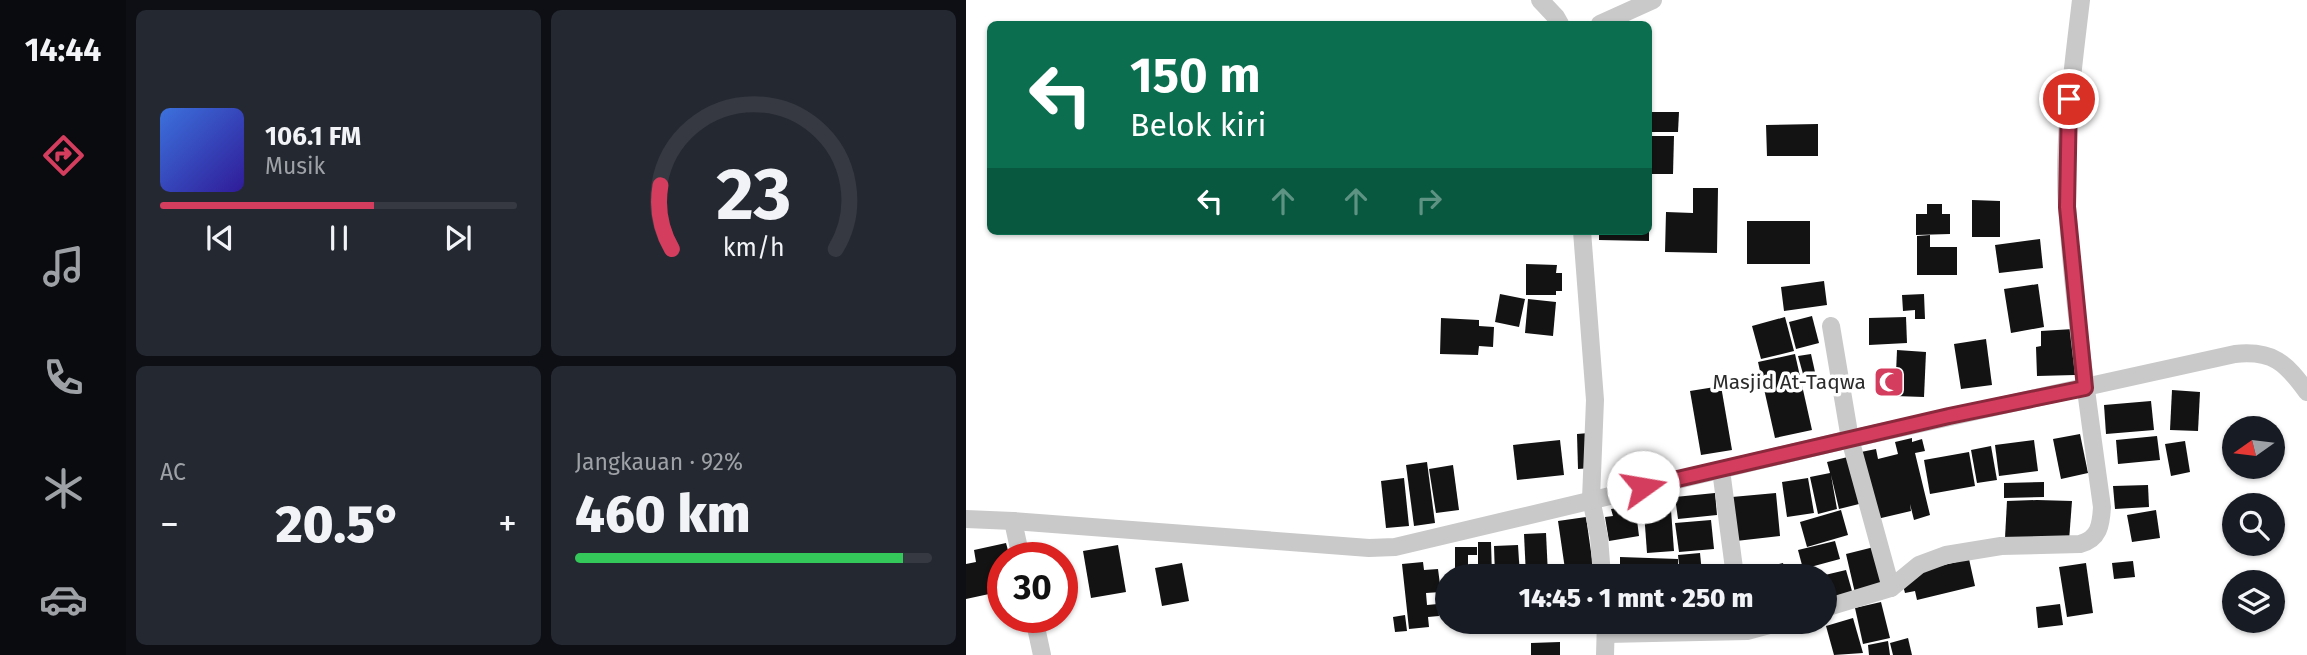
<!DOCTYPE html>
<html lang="id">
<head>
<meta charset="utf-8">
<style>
  body { margin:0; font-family:"Fira Sans",sans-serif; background:#242831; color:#f1f3f6; height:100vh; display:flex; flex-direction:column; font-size:26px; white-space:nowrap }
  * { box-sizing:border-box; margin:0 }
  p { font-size:23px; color:#9ea1a6 }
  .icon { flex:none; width:38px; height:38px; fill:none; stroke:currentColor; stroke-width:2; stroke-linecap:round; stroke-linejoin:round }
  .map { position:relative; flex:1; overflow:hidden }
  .drawer { display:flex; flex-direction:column; gap:10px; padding:10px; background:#0d0f14; width:840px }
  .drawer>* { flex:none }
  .banner { position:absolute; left:21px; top:21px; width:665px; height:214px; border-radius:10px; box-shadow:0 2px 5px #0004; background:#0b6e4f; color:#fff; overflow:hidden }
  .needle { width:46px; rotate:256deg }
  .buttons { position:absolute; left:1256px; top:416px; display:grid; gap:14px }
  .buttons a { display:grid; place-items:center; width:63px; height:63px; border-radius:50%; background:#171b24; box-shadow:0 2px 5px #0004; font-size:35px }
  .speed { position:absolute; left:21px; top:542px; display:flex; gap:14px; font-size:35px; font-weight:700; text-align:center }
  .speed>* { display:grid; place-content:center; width:91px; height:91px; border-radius:50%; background:#171b24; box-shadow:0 2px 5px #0004; line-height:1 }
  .speed .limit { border:10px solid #d22; background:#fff; color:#111 }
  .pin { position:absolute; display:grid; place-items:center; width:60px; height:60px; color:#fff; margin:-30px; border:4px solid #fff; border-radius:50%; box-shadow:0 2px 7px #0007 }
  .me { position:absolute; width:77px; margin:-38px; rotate:77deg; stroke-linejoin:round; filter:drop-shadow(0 0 5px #0008) }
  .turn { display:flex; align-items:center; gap:24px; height:147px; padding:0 28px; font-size:32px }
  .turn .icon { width:91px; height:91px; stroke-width:2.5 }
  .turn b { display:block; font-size:49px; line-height:60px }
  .lanes { display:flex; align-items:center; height:66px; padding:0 28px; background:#0003; justify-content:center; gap:35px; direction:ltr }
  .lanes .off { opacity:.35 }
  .big { font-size:52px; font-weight:800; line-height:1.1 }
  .drawer .card { flex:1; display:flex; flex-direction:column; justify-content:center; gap:10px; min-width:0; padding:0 24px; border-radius:10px; background:#242831 }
  .drawer .dial { align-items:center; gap:0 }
  .dial svg { height:182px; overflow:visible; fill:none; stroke:#363941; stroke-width:7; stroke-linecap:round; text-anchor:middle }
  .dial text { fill:#f1f3f6; stroke:none }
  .song { display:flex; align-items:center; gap:21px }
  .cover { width:84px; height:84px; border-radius:10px; background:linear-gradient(135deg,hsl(220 70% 55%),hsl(250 70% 35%)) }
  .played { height:7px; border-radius:4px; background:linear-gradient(90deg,#d43d5d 60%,#363941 60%) }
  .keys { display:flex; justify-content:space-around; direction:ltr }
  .heat { display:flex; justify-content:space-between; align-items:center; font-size:38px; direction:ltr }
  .charge { height:10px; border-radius:5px; background:linear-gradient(90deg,#34c759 92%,#363941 0) }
  .drawer .tiles { flex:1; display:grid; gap:10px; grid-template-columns:repeat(2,1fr) }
  .trip { position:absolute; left:469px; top:564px; width:402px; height:70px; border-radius:35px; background:#171b24; box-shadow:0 2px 5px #0004; font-weight:800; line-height:70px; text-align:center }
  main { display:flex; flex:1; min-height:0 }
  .dock { display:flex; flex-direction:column; width:126px; justify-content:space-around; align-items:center; background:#090b0e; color:#9ea1a6 }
  .dock .icon { width:49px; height:49px }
  .dock .current { color:#d43d5d }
  .dock b { font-size:32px; color:#f1f3f6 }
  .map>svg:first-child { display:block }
  .building { fill:#131313 }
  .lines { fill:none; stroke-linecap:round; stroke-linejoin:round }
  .minor { stroke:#c9c9c9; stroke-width:18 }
  .route-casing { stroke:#8a283c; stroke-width:18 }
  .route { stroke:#d43d5d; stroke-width:12 }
  .labels { text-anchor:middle; stroke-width:7; stroke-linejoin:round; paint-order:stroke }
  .poi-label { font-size:21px; fill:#2c2c2c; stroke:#fff; text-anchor:end }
</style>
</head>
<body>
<main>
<nav class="dock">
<b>14:44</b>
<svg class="icon current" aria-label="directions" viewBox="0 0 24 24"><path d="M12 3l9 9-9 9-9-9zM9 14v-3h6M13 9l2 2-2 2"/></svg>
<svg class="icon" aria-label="music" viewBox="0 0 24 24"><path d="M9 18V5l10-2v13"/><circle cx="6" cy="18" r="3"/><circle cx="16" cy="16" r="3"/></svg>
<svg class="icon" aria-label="phone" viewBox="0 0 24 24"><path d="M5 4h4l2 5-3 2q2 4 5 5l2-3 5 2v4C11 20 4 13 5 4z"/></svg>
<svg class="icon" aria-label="climate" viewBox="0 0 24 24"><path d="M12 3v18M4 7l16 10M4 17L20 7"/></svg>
<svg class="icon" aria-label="car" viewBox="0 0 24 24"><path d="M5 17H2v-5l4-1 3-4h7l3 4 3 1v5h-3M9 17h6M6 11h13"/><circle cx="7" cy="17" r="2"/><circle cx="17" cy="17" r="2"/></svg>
</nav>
<section class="drawer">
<div class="tiles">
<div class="card">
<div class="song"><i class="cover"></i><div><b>106.1 FM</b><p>Musik</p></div></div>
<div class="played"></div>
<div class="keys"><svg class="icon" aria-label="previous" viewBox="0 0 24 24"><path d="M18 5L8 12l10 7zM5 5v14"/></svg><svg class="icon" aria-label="pause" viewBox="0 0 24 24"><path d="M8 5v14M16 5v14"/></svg><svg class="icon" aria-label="next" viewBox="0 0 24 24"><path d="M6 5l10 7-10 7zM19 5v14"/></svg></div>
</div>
<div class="card dial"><svg viewBox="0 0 100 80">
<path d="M14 69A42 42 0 1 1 86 69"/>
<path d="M14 69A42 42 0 0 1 9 41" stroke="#d43d5d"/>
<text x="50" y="56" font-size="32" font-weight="700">23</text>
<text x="50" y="72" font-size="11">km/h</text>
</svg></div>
<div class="card"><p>AC</p>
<div class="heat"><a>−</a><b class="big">20.5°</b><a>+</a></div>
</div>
<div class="card"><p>Jangkauan · 92%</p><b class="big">460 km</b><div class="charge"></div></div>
</div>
</section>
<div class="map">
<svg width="1341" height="655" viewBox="0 0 1341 655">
  <rect width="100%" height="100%" fill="#fff"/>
  <g class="building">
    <path d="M682 112H713L712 132H682Z"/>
    <path d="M852 124V156H801L800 125Z"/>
    <path d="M682 136H708L707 174H682Z"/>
    <path d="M727 188H752L751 253 699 252 700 212 727 213Z"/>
    <path d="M1006 200 1034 201V237H1006Z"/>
    <path d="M961 204H976V214H984V234L950 235V214H961Z"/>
    <rect x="781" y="221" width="63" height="43"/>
    <path d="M633 231H683V241L633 240Z"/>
    <path d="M964 235V247H991V275H951V236Z"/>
    <path d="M1074 239 1077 268 1033 273 1029 245Z"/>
    <path d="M560 264 591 265 590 273H596V291H590V295H560Z"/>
    <path d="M858 281 861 305 818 311 815 287Z"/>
    <path d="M1072 284 1078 327 1045 333 1038 289Z"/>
    <path d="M534 294 559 299 553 327 529 322Z"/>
    <path d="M958 294 959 319H949V310L937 311 936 295Z"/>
    <path d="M562 299 590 302 587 336 559 333Z"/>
    <path d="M846 316 853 343 830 349 823 322Z"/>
    <path d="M819 317 828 351 795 359 786 326Z"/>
    <path d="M940 317 941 343 903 345V318Z"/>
    <path d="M475 318 513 320V326L528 327 527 347 513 346 512 355 474 354Z"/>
    <path d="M1107 329 1109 375 1071 376 1070 347 1075 346V331Z"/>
    <path d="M1020 339 1026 385 995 389 988 344Z"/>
    <path d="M931 350 960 352 958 397 929 396Z"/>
    <path d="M829 354 846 430 809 438 792 362Z"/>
    <path d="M845 354 849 372 837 374 832 356Z"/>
    <path d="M755 386 766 450 735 455 724 391Z"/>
    <path d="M1206 390 1234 392 1232 431 1204 430Z"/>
    <path d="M1185 401 1188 430 1140 434 1138 405Z"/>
    <path d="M623 433 625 468 612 469 611 434Z"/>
    <path d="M1114 434 1122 473 1095 479 1087 439Z"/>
    <path d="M1191 436 1194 460 1152 464 1150 440Z"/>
    <path d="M946 438V442L956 439 959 451 949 453 964 515 948 520 944 504 945 511 911 519 895 452 910 449 912 459 932 454 929 442Z"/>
    <path d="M594 440 598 475 551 480 547 445Z"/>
    <path d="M1068 440 1072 471 1033 476 1029 445Z"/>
    <path d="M1219 441 1224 472 1205 476 1199 444Z"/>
    <path d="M1025 446 1031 480 1011 483 1005 450Z"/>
    <path d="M1003 452 1009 486 964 494 958 460Z"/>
    <path d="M886 456 897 503 873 509 865 475 871 509 852 514 844 477 864 473 861 462Z"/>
    <path d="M461 462 469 523 448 526 440 465Z"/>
    <path d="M487 465 493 510 470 513 463 469Z"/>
    <path d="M438 478 443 526 420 528 415 481Z"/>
    <path d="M842 478 848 513 821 517 816 482Z"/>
    <path d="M1078 482V497L1038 498V483Z"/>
    <path d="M1182 485 1183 507 1149 509 1147 486Z"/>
    <path d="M749 493 751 515 712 519 709 497Z"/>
    <path d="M810 493 814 536 770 541 766 497Z"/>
    <path d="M1071 500 1106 501 1103 541 1039 538 1041 501Z"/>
    <path d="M658 507 660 513 670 512 673 536 643 541 639 517 647 516 645 509Z"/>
    <path d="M705 510 708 551 681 553 678 512Z"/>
    <path d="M875 510 882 535 841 547 834 522Z"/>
    <path d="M1190 510 1194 538 1166 542 1161 515Z"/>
    <path d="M620 517 628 573 600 576 592 521Z"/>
    <path d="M745 520 748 549 713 552 709 523Z"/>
    <path d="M580 533 582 575 560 576 558 534Z"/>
    <path d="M869 541 874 559 837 569 832 550Z"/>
    <path d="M512 542H525L526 576H512Z"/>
    <path d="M40 543 44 558H37V591L0 599V564L10 562 8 550Z"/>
    <path d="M152 545 160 592 125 598 117 551Z"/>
    <path d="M552 545 554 576H529L528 546Z"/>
    <path d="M489 547H511V555H502V576H489Z"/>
    <path d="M908 547 918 586 889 593 880 554Z"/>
    <path d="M734 553 736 573 714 575 712 555Z"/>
    <path d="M654 557 712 559V576H654Z"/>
    <path d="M1003 559 1009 586 951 600 949 591 939 593 936 582 945 573Z"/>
    <path d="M1167 561 1169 577 1148 579 1146 563Z"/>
    <path d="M457 562 458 570 472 569 475 592 460 593 461 605 472 604 473 616 462 617 463 627 443 629 436 564Z"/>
    <path d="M216 563 223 601 196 606 189 568Z"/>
    <path d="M817 563 820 576H774V574Z"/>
    <path d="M1120 563 1127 613 1101 617 1093 567Z"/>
    <path d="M880 570 888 598 859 606V575Z"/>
    <path d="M915 602 924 638 897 644 889 608Z"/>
    <path d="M1094 604 1097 625 1072 628 1070 607Z"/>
    <path d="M439 615 441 631 429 632 427 617Z"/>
    <path d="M887 618 897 653 868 655 860 626Z"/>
    <path d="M942 638 946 655H927L924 643Z"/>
    <path d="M922 641 924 655H903L902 645Z"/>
    <path d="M594 642V655H565V643Z"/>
  </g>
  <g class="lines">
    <g class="minor">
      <path d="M574 0 590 17 594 24"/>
      <path d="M634 24 687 0"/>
      <path d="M616 231 629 400 625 499 633 537 636 576"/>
      <path d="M865 326 884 439 925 588"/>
      <path d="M755 470 769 576"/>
      <path d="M0 519 47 521 403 548 429 547 884 439 1269 354C1307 350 1320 363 1341 392"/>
      <path d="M47 521 55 558"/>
      <path d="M859 608 925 588 953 565 980 555 1035 546 1114 544C1133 539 1135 525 1136 507 1122 407 1108 307 1101 206 1097 138 1107 68 1115 0"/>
      <path d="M68 618 76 655"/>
      <path d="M640 634 781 631 819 621"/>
      <path d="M639 655 640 621"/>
    </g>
  </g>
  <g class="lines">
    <g class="route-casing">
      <path id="route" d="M677 487 983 416 1119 388 1101 207 1103 99"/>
    </g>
    <use href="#route" class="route"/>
  </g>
  <defs>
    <g id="mosque-square" transform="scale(1.575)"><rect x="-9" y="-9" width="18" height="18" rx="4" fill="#d43d5d" stroke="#fff"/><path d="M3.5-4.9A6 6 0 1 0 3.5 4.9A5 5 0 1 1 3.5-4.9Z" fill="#fff"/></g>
  </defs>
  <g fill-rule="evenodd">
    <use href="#mosque-square" x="923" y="382"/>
  </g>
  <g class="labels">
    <g class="poi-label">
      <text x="900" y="389">Masjid At-Taqwa</text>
    </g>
  </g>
</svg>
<div class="buttons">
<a><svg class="needle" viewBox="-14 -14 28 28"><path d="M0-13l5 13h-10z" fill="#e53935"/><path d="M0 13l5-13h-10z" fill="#9ea1a6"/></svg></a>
<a><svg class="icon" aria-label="search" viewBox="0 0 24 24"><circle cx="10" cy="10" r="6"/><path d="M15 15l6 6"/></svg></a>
<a><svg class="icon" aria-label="layers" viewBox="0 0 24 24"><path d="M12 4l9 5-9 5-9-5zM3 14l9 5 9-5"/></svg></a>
</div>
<div class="speed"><div class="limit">30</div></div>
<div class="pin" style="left:1103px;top:99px;background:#d93025"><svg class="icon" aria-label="arrive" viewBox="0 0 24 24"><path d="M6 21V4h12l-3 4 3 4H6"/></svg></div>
<svg class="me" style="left:677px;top:487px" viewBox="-20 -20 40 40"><circle r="19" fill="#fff"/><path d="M0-13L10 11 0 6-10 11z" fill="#d43d5d"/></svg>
<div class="trip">14:45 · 1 mnt · 250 m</div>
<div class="banner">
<div class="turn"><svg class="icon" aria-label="left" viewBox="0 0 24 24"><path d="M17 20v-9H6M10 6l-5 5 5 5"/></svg><div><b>150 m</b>Belok kiri</div></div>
<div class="lanes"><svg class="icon" aria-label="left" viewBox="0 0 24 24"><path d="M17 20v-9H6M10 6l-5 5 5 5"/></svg><svg class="icon off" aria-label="ahead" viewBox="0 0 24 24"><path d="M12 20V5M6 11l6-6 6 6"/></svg><svg class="icon off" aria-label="ahead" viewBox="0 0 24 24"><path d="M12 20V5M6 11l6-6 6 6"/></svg><svg class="icon off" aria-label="right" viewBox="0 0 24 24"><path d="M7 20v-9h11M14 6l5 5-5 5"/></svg></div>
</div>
</div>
</main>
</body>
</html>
